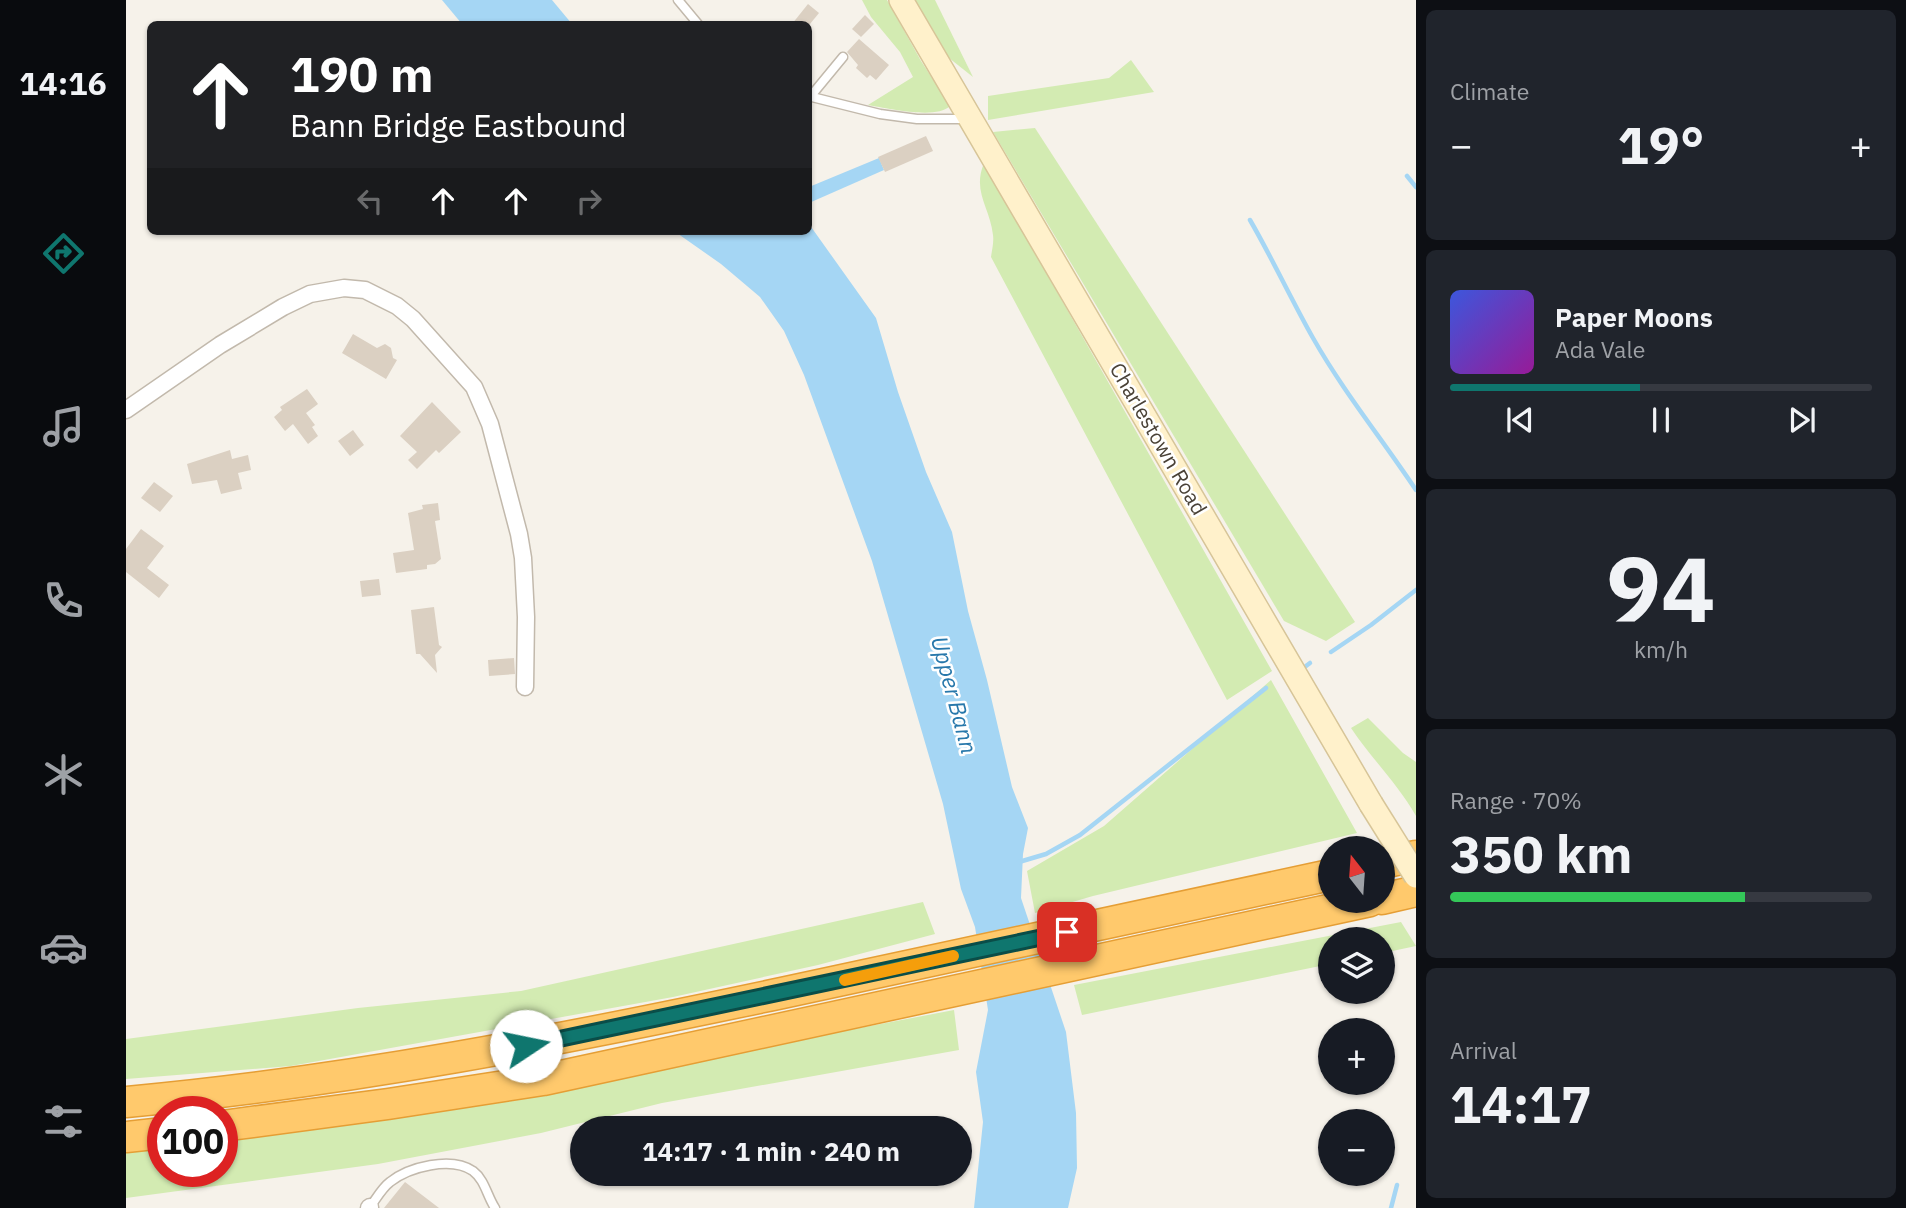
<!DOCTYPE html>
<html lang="en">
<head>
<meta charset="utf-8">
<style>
  body { margin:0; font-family:"IBM Plex Sans",sans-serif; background:#20242c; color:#f1f3f6; height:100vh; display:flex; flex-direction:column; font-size:26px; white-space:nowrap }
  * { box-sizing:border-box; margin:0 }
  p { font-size:23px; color:#9ea1a6 }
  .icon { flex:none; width:38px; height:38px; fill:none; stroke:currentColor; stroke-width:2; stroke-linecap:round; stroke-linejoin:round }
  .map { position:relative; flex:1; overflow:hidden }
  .drawer { display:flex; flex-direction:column; gap:10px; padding:10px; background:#0d0f14; width:490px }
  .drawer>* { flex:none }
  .top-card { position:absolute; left:21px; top:21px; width:665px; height:214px; border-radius:10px; box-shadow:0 2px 5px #0004; background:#202124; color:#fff; overflow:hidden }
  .needle { width:46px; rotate:343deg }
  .buttons { position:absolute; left:1192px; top:836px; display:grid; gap:14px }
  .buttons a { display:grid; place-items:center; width:77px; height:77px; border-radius:50%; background:#171b24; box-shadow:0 2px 5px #0004; font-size:35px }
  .speed { position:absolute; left:21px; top:1096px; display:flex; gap:14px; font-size:35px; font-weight:700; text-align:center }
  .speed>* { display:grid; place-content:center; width:91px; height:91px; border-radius:50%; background:#171b24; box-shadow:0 2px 5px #0004; line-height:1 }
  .speed .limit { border:10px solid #d22; background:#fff; color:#111 }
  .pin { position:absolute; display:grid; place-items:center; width:60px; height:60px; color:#fff; margin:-30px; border-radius:14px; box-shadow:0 4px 10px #0006 }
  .me { position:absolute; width:77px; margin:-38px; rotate:79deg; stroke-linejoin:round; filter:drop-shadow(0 0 5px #0008) }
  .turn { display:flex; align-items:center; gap:24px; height:147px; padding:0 28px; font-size:32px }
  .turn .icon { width:91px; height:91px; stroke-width:2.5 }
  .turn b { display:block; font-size:49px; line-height:60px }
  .lanes { display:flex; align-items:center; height:66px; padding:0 28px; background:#0003; justify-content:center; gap:35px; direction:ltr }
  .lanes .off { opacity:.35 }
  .big { font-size:52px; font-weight:700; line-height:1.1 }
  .drawer .card { flex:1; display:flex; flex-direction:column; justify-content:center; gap:10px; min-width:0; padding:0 24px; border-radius:10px; background:#20242c }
  .drawer .dial { align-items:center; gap:0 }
  .dial b { font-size:91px; line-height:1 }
  .song { display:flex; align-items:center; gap:21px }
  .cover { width:84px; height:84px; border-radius:10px; background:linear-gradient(135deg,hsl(230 70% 55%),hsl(300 70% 35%)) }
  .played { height:7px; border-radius:4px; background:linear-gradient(90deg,#0f766e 45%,#363941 45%) }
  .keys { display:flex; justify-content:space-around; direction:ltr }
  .heat { display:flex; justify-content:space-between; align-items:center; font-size:38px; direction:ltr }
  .charge { height:10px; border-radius:5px; background:linear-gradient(90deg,#34c759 70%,#363941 0) }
  .trip { position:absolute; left:444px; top:1116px; width:402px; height:70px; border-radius:35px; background:#171b24; box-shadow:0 2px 5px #0004; font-weight:700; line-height:70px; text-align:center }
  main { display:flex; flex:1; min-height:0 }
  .menu { display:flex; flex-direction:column; width:126px; justify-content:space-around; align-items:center; background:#090b0e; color:#9ea1a6 }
  .menu .icon { width:49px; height:49px }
  .menu .active { color:#0f766e }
  .menu b { font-size:32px; color:#f1f3f6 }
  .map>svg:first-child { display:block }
  .green { fill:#d3ebb2 }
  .water { fill:#a5d6f4 }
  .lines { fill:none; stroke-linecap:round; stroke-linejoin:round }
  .stream { stroke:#a5d6f4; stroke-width:4.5 }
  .building { fill:#dbd0c2 }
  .service-casing { stroke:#c2b9ac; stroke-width:11 }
  .minor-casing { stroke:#c2b9ac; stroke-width:19 }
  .secondary-casing { stroke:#d7c598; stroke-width:26 }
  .motorway-casing { stroke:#e59e35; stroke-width:33 }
  .service { stroke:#fff; stroke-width:8 }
  .minor { stroke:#fff; stroke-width:16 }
  .secondary { stroke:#fff1cb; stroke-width:23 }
  .motorway { stroke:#ffc96c; stroke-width:30 }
  .secondary-bridge-casing { stroke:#d7c598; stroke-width:26; stroke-linecap:butt }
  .secondary-bridge { stroke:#fff1cb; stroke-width:23 }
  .route-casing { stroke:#0a4d48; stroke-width:18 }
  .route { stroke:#0f766e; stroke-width:12 }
  .slow { stroke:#f59e0b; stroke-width:12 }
  .labels { text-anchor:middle; stroke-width:5; stroke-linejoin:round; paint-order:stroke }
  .street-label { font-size:21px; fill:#4a4237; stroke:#fff }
  .water-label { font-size:23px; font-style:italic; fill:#2878ab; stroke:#fff }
</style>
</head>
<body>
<main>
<nav class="menu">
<b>14:16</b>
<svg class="icon active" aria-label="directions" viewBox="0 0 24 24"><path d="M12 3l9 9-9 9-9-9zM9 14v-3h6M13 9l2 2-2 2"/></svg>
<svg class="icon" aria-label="music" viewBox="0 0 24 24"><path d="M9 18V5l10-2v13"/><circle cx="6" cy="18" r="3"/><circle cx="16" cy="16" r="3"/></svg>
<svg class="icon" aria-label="phone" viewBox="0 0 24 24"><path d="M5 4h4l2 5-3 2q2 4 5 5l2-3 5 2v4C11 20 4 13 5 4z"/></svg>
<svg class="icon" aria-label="climate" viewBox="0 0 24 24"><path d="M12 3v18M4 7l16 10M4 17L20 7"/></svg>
<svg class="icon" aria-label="car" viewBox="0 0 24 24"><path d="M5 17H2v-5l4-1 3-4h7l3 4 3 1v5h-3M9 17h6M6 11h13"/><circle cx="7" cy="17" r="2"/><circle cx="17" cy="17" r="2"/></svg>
<svg class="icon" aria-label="filters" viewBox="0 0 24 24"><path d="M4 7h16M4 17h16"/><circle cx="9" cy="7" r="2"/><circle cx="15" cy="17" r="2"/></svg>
</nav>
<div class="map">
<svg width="1290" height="1208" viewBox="0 0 1290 1208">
  <rect width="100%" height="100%" fill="#f6f2ea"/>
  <g class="green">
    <path d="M736 0H761L795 61 824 106C810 120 761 108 742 105L787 77 774 52 745 17Z"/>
    <path d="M784 0H809L847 77 818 54Z"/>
    <path d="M1005 60 1028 92 862 120V96L983 78Z"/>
    <path d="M909 128 1229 622 1200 641 1158 621 867 132Z"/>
    <path d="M858 163 1146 671 1101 700 865 257C866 250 868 242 867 235 864 207 846 192 858 163Z"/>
    <path d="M1145 680 1231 833 967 896 909 913 901 871 978 826Z"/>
    <path d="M1242 718 1277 753 1290 762V816C1272 784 1245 758 1225 728Z"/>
    <path d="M797 902 809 934 692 965 547 997 165 1066 0 1079V1039L232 1008 395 991Z"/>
    <path d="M1275 922 1290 946 1257 953 1256 940H1204V964L956 1015 948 985Z"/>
    <path d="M828 1010 833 1050 536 1103 415 1133 252 1164 0 1198V1147L37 1144V1171H96V1139L335 1104Z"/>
  </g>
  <g class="water">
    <path d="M316 0H426L446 24H336Z"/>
    <path d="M753 158 758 170 683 203V187Z"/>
    <path d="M683 224 750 318 772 392 800 472 826 532 842 611 861 680 886 787 902 828 897 854 895 898 940 1032 950 1113 951 1168 942 1208H848L857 1122 850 1072 862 1010 849 927 835 889 817 804 746 561 678 375 658 331 634 297 595 264 548 231H682Z"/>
  </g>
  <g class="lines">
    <g class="stream">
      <path d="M1281 176 1290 187"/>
      <path d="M1124 220C1146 258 1165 299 1187 338 1217 391 1256 439 1290 490"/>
      <path d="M1205 652 1245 625 1290 590"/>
      <path d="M1180 666 1184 663"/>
      <path d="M893 862 920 854 954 835 1140 688"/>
      <path d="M1265 1208 1271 1185"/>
    </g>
  </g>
  <g class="building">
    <path d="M682 4 693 13 684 24H666Z"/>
    <path d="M739 15 748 24 735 37 726 29Z"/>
    <path d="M733 39 763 65 750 80 744 75 741 78 730 68 732 65 721 52Z"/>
    <path d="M800 136 807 151 759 172 752 157Z"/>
    <path d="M227 334 251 348 259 344 265 348 267 358 271 360 260 379 216 353Z"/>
    <path d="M181 389 192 404 180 413 189 425 186 427 192 436 182 444 167 424 159 431 148 417 156 410 154 407Z"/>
    <path d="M306 402 335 432 313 453 310 450 291 469 282 460 291 452 274 436Z"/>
    <path d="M227 430 238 445 224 456 212 441Z"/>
    <path d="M104 450 106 459 122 455 125 470 112 473 116 489 95 494 91 480 66 484 61 464Z"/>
    <path d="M28 482 47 496 34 512 15 498Z"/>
    <path d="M312 503 314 520 309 521 315 559 309 564 301 565V569L270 573 267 553 288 550 282 513 297 509 296 505Z"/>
    <path d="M15 529 38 546 21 568 43 585 33 598 0 572V549Z"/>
    <path d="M253 579 255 595 236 597 234 581Z"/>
    <path d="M308 607 313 645 316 647 309 655 311 673 294 654H290L285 610Z"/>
    <path d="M388 658 389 674 363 676 362 660Z"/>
    <path d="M279 1182 313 1208H258Z"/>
  </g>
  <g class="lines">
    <g class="service-casing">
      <g id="service">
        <path d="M552 0 572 24"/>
        <path d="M682 96 754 114 791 119H841"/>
        <path d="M684 97 717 57"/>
        <path d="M244 1207C250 1199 256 1188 264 1182 283 1167 325 1156 347 1171 359 1180 361 1196 369 1208"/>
      </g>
    </g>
    <g class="minor-casing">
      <g id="minor">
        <path d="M0 410 94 345 157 307 184 294 218 288 239 290 271 306 287 319 348 387 364 424 393 534 397 558 400 617 399 687"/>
        <path d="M243 1208 244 1207"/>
      </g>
    </g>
    <g class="secondary-casing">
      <path id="secondary" d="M775 0 1245 804"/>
    </g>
    <g class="motorway-casing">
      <g id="motorway">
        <path d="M1256 863 1290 856"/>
        <path d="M1256 899 1290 891"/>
        <path d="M0 1102C221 1082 439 1039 656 993 839 954 1021 914 1204 875"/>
        <path d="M96 1126 262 1104 417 1080 1244 901"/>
        <path d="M0 1137 37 1133"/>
      </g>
    </g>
    <use href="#service" class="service"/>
    <use href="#minor" class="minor"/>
    <use href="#secondary" class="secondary"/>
    <use href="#motorway" class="motorway"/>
    <g class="secondary-bridge-casing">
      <path id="secondary-bridge" d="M1245 804 1290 876"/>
    </g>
    <use href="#secondary-bridge" class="secondary-bridge"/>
  </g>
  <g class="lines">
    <g class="route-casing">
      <path id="route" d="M400 1046 941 932"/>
    </g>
    <use href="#route" class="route"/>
    <path class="slow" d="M719 980 827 956"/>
  </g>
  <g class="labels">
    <g class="street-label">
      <text transform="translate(1032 439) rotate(60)" y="7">Charlestown Road</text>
    </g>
    <g class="water-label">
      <text transform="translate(828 695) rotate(75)" y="8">Upper Bann</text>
    </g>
  </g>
</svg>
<div class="buttons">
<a><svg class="needle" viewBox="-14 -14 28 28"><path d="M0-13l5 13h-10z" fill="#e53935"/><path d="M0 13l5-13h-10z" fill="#9ea1a6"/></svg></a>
<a><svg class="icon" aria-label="layers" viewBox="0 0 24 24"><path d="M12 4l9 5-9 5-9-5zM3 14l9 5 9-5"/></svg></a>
<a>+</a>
<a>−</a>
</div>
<div class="speed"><div class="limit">100</div></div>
<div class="pin" style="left:941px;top:932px;background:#d93025"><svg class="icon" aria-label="arrive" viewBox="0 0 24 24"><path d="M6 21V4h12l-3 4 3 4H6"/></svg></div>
<svg class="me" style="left:400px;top:1046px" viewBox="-20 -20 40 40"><circle r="19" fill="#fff"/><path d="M0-13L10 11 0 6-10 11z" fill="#0f766e"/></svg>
<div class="trip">14:17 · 1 min · 240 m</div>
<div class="top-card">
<div class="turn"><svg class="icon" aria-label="ahead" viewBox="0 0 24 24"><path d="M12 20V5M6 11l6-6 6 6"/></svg><div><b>190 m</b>Bann Bridge Eastbound</div></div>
<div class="lanes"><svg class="icon off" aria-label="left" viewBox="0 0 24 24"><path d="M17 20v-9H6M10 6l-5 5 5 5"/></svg><svg class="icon" aria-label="ahead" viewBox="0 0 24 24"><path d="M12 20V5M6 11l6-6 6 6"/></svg><svg class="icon" aria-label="ahead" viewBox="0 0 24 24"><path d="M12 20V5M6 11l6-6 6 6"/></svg><svg class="icon off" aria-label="right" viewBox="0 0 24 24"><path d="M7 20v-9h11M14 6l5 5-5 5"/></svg></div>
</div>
</div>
<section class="drawer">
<div class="card"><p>Climate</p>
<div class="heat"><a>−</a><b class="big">19°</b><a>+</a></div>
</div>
<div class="card">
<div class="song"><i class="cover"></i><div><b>Paper Moons</b><p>Ada Vale</p></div></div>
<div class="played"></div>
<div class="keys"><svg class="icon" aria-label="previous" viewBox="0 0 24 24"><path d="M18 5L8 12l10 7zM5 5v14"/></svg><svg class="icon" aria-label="pause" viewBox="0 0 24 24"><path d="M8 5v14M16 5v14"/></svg><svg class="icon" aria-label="next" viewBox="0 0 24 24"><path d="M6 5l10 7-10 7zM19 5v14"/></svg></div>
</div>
<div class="card dial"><b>94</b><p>km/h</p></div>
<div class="card"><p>Range · 70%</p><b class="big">350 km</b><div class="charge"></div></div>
<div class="card"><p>Arrival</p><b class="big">14:17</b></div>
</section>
</main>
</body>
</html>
